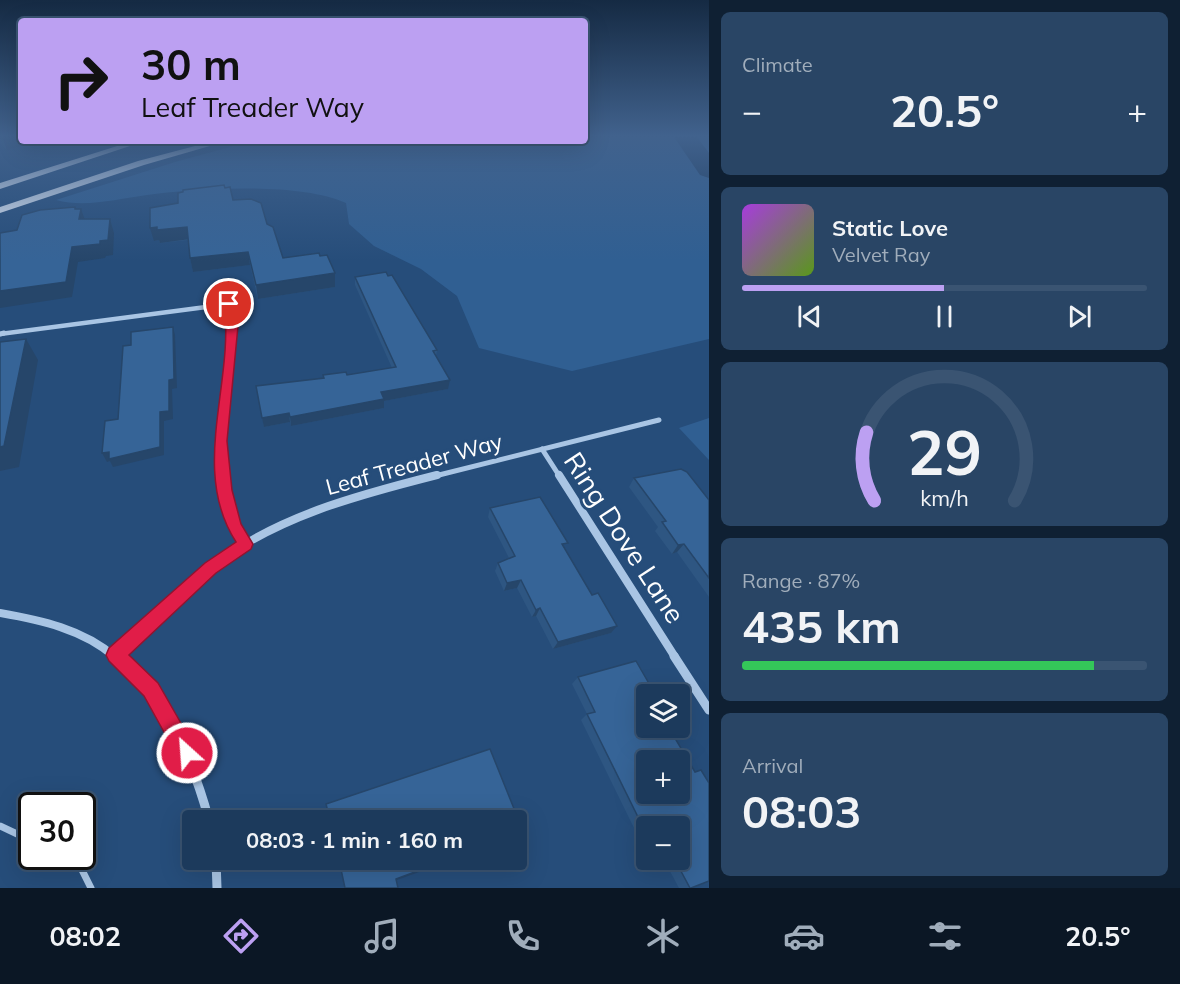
<!DOCTYPE html>
<html lang="en">
<head>
<meta charset="utf-8">
<style>
  body { margin:0; font-family:Mulish,sans-serif; background:#294565; color:#f1f3f6; height:100vh; display:flex; flex-direction:column; font-size:22px; white-space:nowrap }
  * { box-sizing:border-box; margin:0 }
  p { font-size:20px; color:#a0adbb }
  .icon { flex:none; width:33px; height:33px; fill:none; stroke:currentColor; stroke-width:2; stroke-linecap:round; stroke-linejoin:round }
  .map { position:relative; flex:1; overflow:hidden }
  .sheet { display:flex; flex-direction:column; gap:12px; padding:12px; background:#0f2033; width:471px }
  .sheet>* { flex:none }
  .banner { position:absolute; left:18px; top:18px; width:570px; height:126px; border-radius:6px; box-shadow:0 6px 24px #0002,0 0 0 2px #3a5472; background:#bca0f2; color:#111; overflow:hidden }
  .tools { position:absolute; left:636px; top:684px; display:grid; gap:12px }
  .tools a { display:grid; place-items:center; width:54px; height:54px; border-radius:6px; background:#1c3a5c; box-shadow:0 6px 24px #0002,0 0 0 2px #3a5472; font-size:30px }
  .speed { position:absolute; left:18px; top:792px; display:flex; gap:12px; font-size:30px; font-weight:700; text-align:center }
  .speed>* { display:grid; place-content:center; width:78px; height:78px; border-radius:50%; background:#1c3a5c; box-shadow:0 6px 24px #0002,0 0 0 2px #3a5472; line-height:1 }
  .speed .limit { border:3px solid #111; border-radius:9px; background:#fff; color:#111 }
  .pin { position:absolute; display:grid; place-items:center; width:51px; height:51px; color:#fff; margin:-26px; border:3px solid #fff; border-radius:50%; box-shadow:0 2px 6px #0007 }
  .me { position:absolute; width:66px; margin:-33px; rotate:334deg; stroke-linejoin:round; filter:drop-shadow(0 0 4px #0008) }
  .turn { display:flex; align-items:center; gap:21px; height:126px; padding:0 24px; font-size:27px }
  .turn .icon { width:78px; height:78px; stroke-width:2.5 }
  .turn b { display:block; font-size:42px; line-height:51px }
  .big { font-size:45px; font-weight:700; line-height:1.1 }
  .sheet .widget { flex:1; display:flex; flex-direction:column; justify-content:center; gap:9px; min-width:0; padding:0 21px; border-radius:9px; background:#294565 }
  .sheet .dial { align-items:center; gap:0 }
  .dial svg { height:156px; overflow:visible; fill:none; stroke:#3a5472; stroke-width:7; stroke-linecap:round; text-anchor:middle }
  .dial text { fill:#f1f3f6; stroke:none }
  .song { display:flex; align-items:center; gap:18px }
  .cover { width:72px; height:72px; border-radius:9px; background:linear-gradient(135deg,hsl(280 70% 55%),hsl(90 70% 35%)) }
  .played { height:6px; border-radius:3px; background:linear-gradient(90deg,#bca0f2 50%,#3a5472 50%) }
  .keys { display:flex; justify-content:space-around; direction:ltr }
  .heat { display:flex; justify-content:space-between; align-items:center; font-size:33px; direction:ltr }
  .charge { height:9px; border-radius:4px; background:linear-gradient(90deg,#34c759 87%,#3a5472 0) }
  .trip { position:absolute; left:182px; top:810px; width:345px; height:60px; border-radius:6px; background:#1c3a5c; box-shadow:0 6px 24px #0002,0 0 0 2px #3a5472; font-weight:700; line-height:60px; text-align:center }
  .tab-bar { display:flex; height:96px; justify-content:space-around; align-items:center; background:#0b1725; color:#a0adbb }
  .tab-bar .icon { width:42px; height:42px }
  .tab-bar .on { color:#bca0f2 }
  .tab-bar b { font-size:27px; color:#f1f3f6 }
  main { display:flex; flex:1; min-height:0 }
  .map>svg:first-child { display:block }
  .green { fill:#305f92 }
  .lines { fill:none; stroke-linecap:round; stroke-linejoin:round }
  .river { fill:#1a385b; fill-rule:evenodd }
  .service { stroke:#a9c5e4; stroke-width:7 }
  .minor-far3 { stroke:#a9c5e4; stroke-width:4.5 }
  .minor-far2 { stroke:#a9c5e4; stroke-width:5 }
  .minor-far1 { stroke:#a9c5e4; stroke-width:8 }
  .minor { stroke:#a9c5e4; stroke-width:9 }
  .primary { fill:#e9f1fc; fill-rule:evenodd }
  .wall { fill:#2e5682; fill-rule:evenodd }
  .shaded-wall { fill:#26466a }
  .building { fill:#366497; stroke:#26466a; stroke-width:1.5; fill-rule:evenodd }
  .route { fill:#e11d48; stroke:#92132f; stroke-width:1.5 }
  .labels { text-anchor:middle; stroke-width:6; stroke-linejoin:round; paint-order:stroke }
  .street-label { font-size:22px; fill:#fff; stroke:#264d7a }
  .near-street-label { font-size:27px; fill:#fff; stroke:#264d7a }
</style>
</head>
<body>
<main>
<div class="map">
<svg width="709" height="888" viewBox="0 0 709 888">
  <rect width="100%" height="100%" fill="#264d7a"/>
  <g class="green">
    <path d="M585 137H709V339L572 371 479 348 457 296 421 269 374 246 349 224 346 203C299 182 198 188 147 195 117 199 85 208 56 200L175 162 252 141H585Z"/>
    <path d="M709 418V460L679 428Z"/>
  </g>
  <g class="lines">
    <path class="river" d="M674 137H697L709 153V178L700 175Z"/>
    <g class="service">
      <path d="M0 826 32 841"/>
      <path d="M62 856 80 866 91 888"/>
    </g>
    <path class="minor-far3" d="M0 334 229 304 231 335"/>
    <g class="minor-far2">
      <path d="M0 334 4 333"/>
      <path d="M542 449 560 477"/>
      <path d="M222 477 221 430 231 333"/>
      <path d="M431 477 659 420"/>
    </g>
    <g class="minor-far1">
      <path d="M222 475 231 515 246 544"/>
      <path d="M559 475 675 657"/>
      <path d="M0 613C40 620 83 629 115 657"/>
      <path d="M115 655C146 626 176 595 210 568 274 517 358 495 437 475"/>
    </g>
    <g class="minor">
      <path d="M113 656C167 704 190 751 209 820"/>
      <path d="M674 656 709 710"/>
      <path d="M216 860 217 888"/>
    </g>
    <g class="primary">
      <path d="M133 141H145L0 189V183Z"/>
      <path d="M214 141H227L144 165 0 213V207L138 161Z"/>
    </g>
  </g>
  <g class="wall">
    <path d="M0 137H21V141H35L36 142 7 150 0 144Z"/>
    <path d="M225 188 233 200 267 224 283 258 320 256 335 273V287L258 299 250 265 193 272 190 258 188 240 160 243 159 240 154 241 178 203Z"/>
    <path d="M355 277 437 350 436 356 448 389 384 401V408L291 426 290 422 264 427 256 386 324 379 323 375H347L392 368 355 285Z"/>
    <path d="M634 478 709 500V597L677 552 672 554 655 531 658 527 629 487Z"/>
    <path d="M490 508 565 548 611 633 553 649 536 616 532 617 517 588 504 591 495 571 498 563 509 558 488 517Z"/>
    <path d="M636 661 655 694H646V728H669L695 772 701 770 709 783V881L691 888H679L664 860H680V826H646V840L641 828 635 830 581 720 587 714 572 684 578 677ZM646 760H680V794H646Z"/>
  </g>
  <g class="shaded-wall">
    <path d="M2 137H21V141H35L36 142 7 150Z"/>
    <path d="M75 207 80 218 81 209 86 223 80 224 75 209Z"/>
    <path d="M110 219 114 233 113 255 106 256 105 258 78 262 72 297 0 308V291L72 247 100 241Z"/>
    <path d="M187 227 190 239 160 243 159 240 154 241 150 228Z"/>
    <path d="M248 252 250 265 193 272 190 258Z"/>
    <path d="M335 273V287L258 299 256 285Z"/>
    <path d="M173 327 175 335 177 388 172 389 173 419 164 421V455L113 467 110 461 107 462 102 453 160 412 169 380Z"/>
    <path d="M26 339 38 360 19 467 0 471V447Z"/>
    <path d="M450 380 448 389 384 401V408L291 426 290 417 381 392Z"/>
    <path d="M289 413 290 422 264 427 262 418Z"/>
    <path d="M684 544 677 552 672 554 678 545Z"/>
    <path d="M521 580 517 588 504 591 507 583Z"/>
    <path d="M540 608 536 616 532 617 536 610Z"/>
    <path d="M617 626 611 633 553 649 558 642Z"/>
    <path d="M447 860H453L394 881 396 879Z"/>
  </g>
  <g class="building">
    <path d="M224 185 225 188 230 187 233 200 251 199 261 203 267 224 273 227 283 258 319 253 320 256 327 255 335 273 256 285 248 252 190 258 187 227 157 230V227L150 228V208L178 203V193L183 192V190Z"/>
    <path d="M75 207V209H81L79 219H110L108 240 100 241V244L72 247 66 282 0 291V233L17 230 22 215 40 210Z"/>
    <path d="M386 272 388 276 392 275 437 350 433 351 450 380 381 392 384 399 290 417 289 413 262 418 256 386 324 378 323 375 346 372 347 375 396 367 355 277Z"/>
    <path d="M173 327 174 379 169 380V411L160 412V447L109 459V452L102 453 105 421 118 419 123 346 131 345V332Z"/>
    <path d="M26 339 4 446 0 447V342Z"/>
    <path d="M681 469 687 472 709 500V578L684 544 678 545 662 522 666 521 634 478Z"/>
    <path d="M540 497 568 543 562 544 592 595 598 593 617 626 558 642 540 608 536 610 521 580 507 583 498 563 515 556 490 508Z"/>
    <path d="M636 661 655 694H646V728H669L695 772 701 770 709 783V881L691 888H690L675 860H680V826H650L649 825 643 827 587 714 595 712 578 677ZM646 760H680V794H646Z"/>
    <path d="M490 749 523 831 516 834V820H330L326 804Z"/>
    <path d="M339 860H447L396 879 398 888H345Z"/>
  </g>
  <linearGradient id="sky" x2="0" y2="1"><stop stop-color="#152a43"/><stop offset="0.52" stop-color="#41628d"/><stop offset="1" stop-color="#41628d" stop-opacity="0"/></linearGradient>
  <rect width="709" height="261" fill="url(#sky)"/>
  <path class="route" d="M229 301 235 304 238 326 227 441 232 490 241 524 253 544 251 549 216 573 129 655 158 683 194 746 197 753 194 761 187 764 180 761 144 696 109 661 106 655 109 648 205 563 236 542C189 469 235 382 224 304Z"/>
  <g class="labels">
    <g class="street-label">
      <text transform="translate(414 464) rotate(-15)" y="8">Leaf Treader Way</text>
    </g>
    <g class="near-street-label">
      <text transform="translate(624 538) rotate(57)" y="9">Ring Dove Lane</text>
    </g>
  </g>
</svg>
<div class="tools">
<a><svg class="icon" aria-label="layers" viewBox="0 0 24 24"><path d="M12 4l9 5-9 5-9-5zM3 14l9 5 9-5"/></svg></a>
<a>+</a>
<a>−</a>
</div>
<div class="speed"><div class="limit">30</div></div>
<div class="pin" style="left:229px;top:304px;background:#d93025"><svg class="icon" aria-label="arrive" viewBox="0 0 24 24"><path d="M6 21V4h12l-3 4 3 4H6"/></svg></div>
<svg class="me" style="left:187px;top:753px" viewBox="-20 -20 40 40"><circle r="17" fill="#e11d48" stroke="#fff" stroke-width="3"/><path d="M0-11L8 9 0 5-8 9z" fill="#fff"/></svg>
<div class="trip">08:03 · 1 min · 160 m</div>
<div class="banner">
<div class="turn"><svg class="icon" aria-label="right" viewBox="0 0 24 24"><path d="M7 20v-9h11M14 6l5 5-5 5"/></svg><div><b>30 m</b>Leaf Treader Way</div></div>
</div>
</div>
<section class="sheet">
<div class="widget"><p>Climate</p>
<div class="heat"><a>−</a><b class="big">20.5°</b><a>+</a></div>
</div>
<div class="widget">
<div class="song"><i class="cover"></i><div><b>Static Love</b><p>Velvet Ray</p></div></div>
<div class="played"></div>
<div class="keys"><svg class="icon" aria-label="previous" viewBox="0 0 24 24"><path d="M18 5L8 12l10 7zM5 5v14"/></svg><svg class="icon" aria-label="pause" viewBox="0 0 24 24"><path d="M8 5v14M16 5v14"/></svg><svg class="icon" aria-label="next" viewBox="0 0 24 24"><path d="M6 5l10 7-10 7zM19 5v14"/></svg></div>
</div>
<div class="widget dial"><svg viewBox="0 0 100 80">
<path d="M14 69A42 42 0 1 1 86 69"/>
<path d="M14 69A42 42 0 0 1 10 34" stroke="#bca0f2"/>
<text x="50" y="56" font-size="32" font-weight="700">29</text>
<text x="50" y="72" font-size="11">km/h</text>
</svg></div>
<div class="widget"><p>Range · 87%</p><b class="big">435 km</b><div class="charge"></div></div>
<div class="widget"><p>Arrival</p><b class="big">08:03</b></div>
</section>
</main>
<nav class="tab-bar">
<b>08:02</b>
<svg class="icon on" aria-label="directions" viewBox="0 0 24 24"><path d="M12 3l9 9-9 9-9-9zM9 14v-3h6M13 9l2 2-2 2"/></svg>
<svg class="icon" aria-label="music" viewBox="0 0 24 24"><path d="M9 18V5l10-2v13"/><circle cx="6" cy="18" r="3"/><circle cx="16" cy="16" r="3"/></svg>
<svg class="icon" aria-label="phone" viewBox="0 0 24 24"><path d="M5 4h4l2 5-3 2q2 4 5 5l2-3 5 2v4C11 20 4 13 5 4z"/></svg>
<svg class="icon" aria-label="climate" viewBox="0 0 24 24"><path d="M12 3v18M4 7l16 10M4 17L20 7"/></svg>
<svg class="icon" aria-label="car" viewBox="0 0 24 24"><path d="M5 17H2v-5l4-1 3-4h7l3 4 3 1v5h-3M9 17h6M6 11h13"/><circle cx="7" cy="17" r="2"/><circle cx="17" cy="17" r="2"/></svg>
<svg class="icon" aria-label="filters" viewBox="0 0 24 24"><path d="M4 7h16M4 17h16"/><circle cx="9" cy="7" r="2"/><circle cx="15" cy="17" r="2"/></svg>
<b>20.5°</b>
</nav>
</body>
</html>
